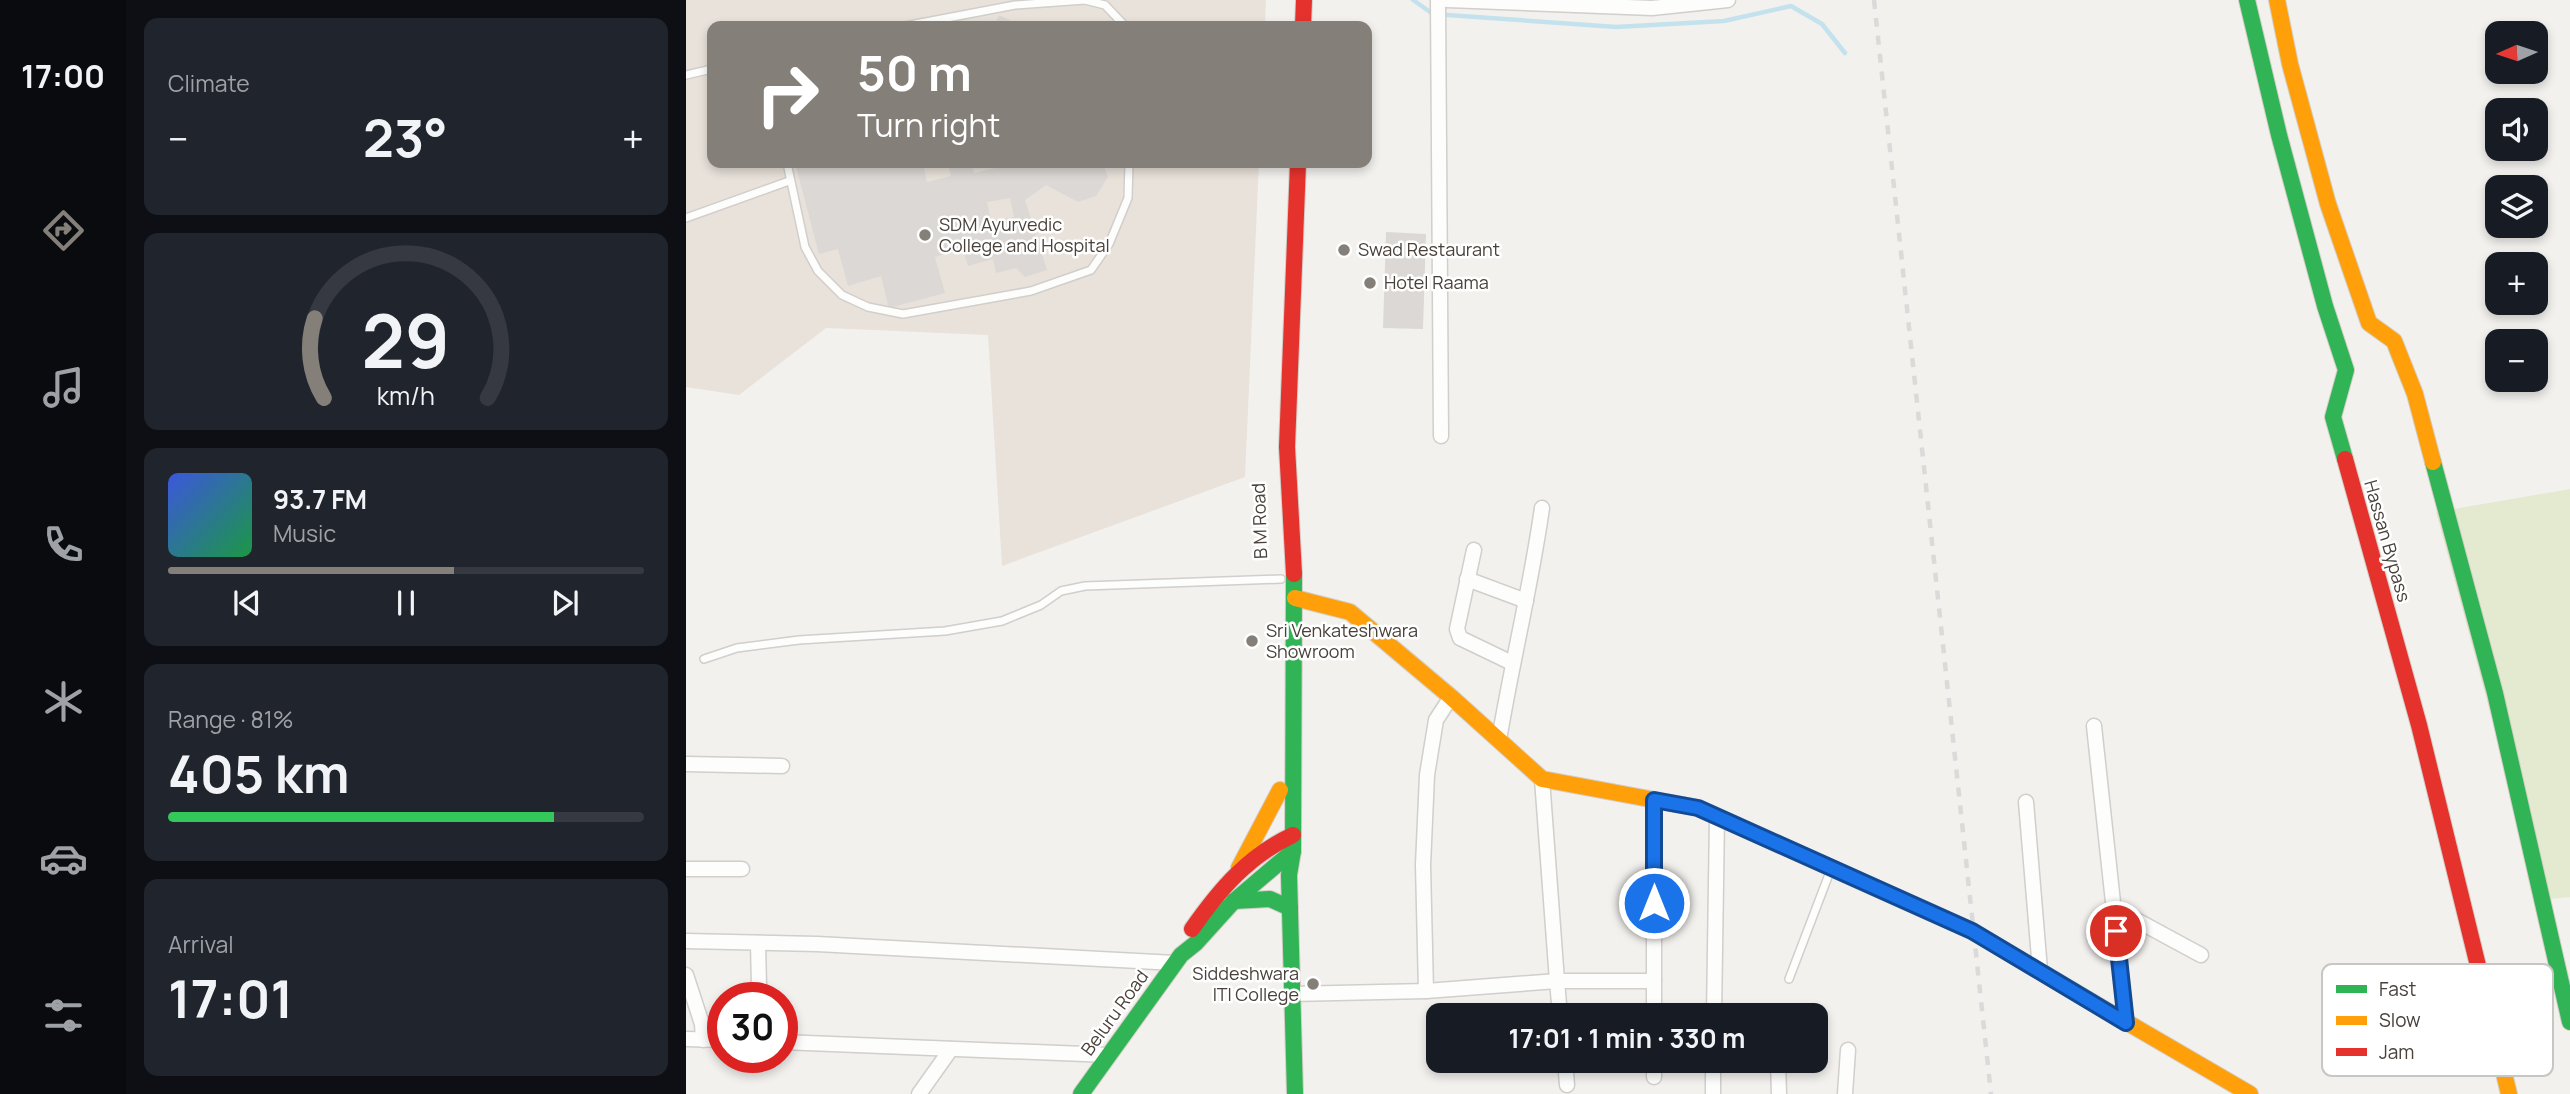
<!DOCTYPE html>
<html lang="en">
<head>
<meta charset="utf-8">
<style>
  body { margin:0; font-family:Manrope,sans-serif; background:#20242c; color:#f1f3f6; height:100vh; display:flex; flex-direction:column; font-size:26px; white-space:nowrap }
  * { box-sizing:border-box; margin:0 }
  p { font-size:23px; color:#9ea1a6 }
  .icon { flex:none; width:38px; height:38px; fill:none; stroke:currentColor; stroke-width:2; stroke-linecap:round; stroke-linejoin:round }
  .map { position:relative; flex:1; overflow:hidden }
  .side { display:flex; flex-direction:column; gap:18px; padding:18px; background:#0d0f14; width:560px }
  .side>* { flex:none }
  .banner { position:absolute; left:21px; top:21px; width:665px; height:147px; border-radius:14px; box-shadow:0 4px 10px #0003; background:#847f79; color:#fff; overflow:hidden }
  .needle { width:46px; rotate:267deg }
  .buttons { position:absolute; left:1799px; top:21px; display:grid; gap:14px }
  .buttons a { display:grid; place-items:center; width:63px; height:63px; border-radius:14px; background:#171b24; box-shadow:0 4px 10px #0003; font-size:35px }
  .speed { position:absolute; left:21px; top:982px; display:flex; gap:14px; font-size:35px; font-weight:700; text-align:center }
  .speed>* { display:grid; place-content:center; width:91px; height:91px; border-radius:50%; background:#171b24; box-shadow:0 4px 10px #0003; line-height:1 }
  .speed .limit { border:10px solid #d22; background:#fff; color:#111 }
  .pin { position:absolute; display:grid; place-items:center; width:60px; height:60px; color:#fff; margin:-30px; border:4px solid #fff; border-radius:50%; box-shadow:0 2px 7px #0007 }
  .me { position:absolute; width:77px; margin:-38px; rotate:0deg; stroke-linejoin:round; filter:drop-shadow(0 0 5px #0008) }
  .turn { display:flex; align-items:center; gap:24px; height:147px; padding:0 35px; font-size:32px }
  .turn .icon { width:91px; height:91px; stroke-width:2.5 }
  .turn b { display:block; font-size:49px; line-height:60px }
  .big { font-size:52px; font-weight:700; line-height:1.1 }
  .side .widget { flex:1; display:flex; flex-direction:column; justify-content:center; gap:10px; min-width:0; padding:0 24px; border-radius:14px; background:#20242c }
  .side .dial { align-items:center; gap:0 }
  .dial svg { height:182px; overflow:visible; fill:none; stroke:#363941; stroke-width:7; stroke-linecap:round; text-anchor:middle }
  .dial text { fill:#f1f3f6; stroke:none }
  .song { display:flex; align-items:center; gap:21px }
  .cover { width:84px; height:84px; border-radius:10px; background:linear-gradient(135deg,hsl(230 70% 55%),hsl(140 70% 35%)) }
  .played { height:7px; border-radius:4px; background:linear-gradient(90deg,#847f79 60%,#363941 60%) }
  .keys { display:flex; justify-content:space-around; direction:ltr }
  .heat { display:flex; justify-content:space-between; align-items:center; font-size:38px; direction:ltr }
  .charge { height:10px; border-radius:5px; background:linear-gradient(90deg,#34c759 81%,#363941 0) }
  .trip { position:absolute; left:740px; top:1003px; width:402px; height:70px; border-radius:14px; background:#171b24; box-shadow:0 4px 10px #0003; font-weight:700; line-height:70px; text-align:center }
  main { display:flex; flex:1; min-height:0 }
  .dock { display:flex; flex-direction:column; width:126px; justify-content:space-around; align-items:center; background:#090b0e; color:#9ea1a6 }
  .dock .icon { width:49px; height:49px }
  .dock .current { color:#847f79 }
  .dock b { font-size:32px; color:#f1f3f6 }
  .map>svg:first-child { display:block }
  .education { fill:#e8e2da }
  .green { fill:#e4ead0 }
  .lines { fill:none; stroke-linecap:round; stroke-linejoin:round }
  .stream { stroke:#c3e2ed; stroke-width:4.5 }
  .building { fill:#dbd8d5; fill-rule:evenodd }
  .lane-casing { stroke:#d1cecc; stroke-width:10 }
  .street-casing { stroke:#d1cecc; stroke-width:17 }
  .fast-casing { stroke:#d3cec6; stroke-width:18 }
  .slow-casing { stroke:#d3cec6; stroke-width:18 }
  .jam-casing { stroke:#d3cec6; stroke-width:18 }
  .lane { stroke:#fdfdfc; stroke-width:7 }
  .street { stroke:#fdfdfc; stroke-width:14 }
  .fast { stroke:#30b455; stroke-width:16 }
  .slow { stroke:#ff9f0a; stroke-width:16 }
  .jam { stroke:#e5322d; stroke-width:16 }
  .rail { stroke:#dadada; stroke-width:4.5; stroke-dasharray:9 9; stroke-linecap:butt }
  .route-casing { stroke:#114b97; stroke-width:18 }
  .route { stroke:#1a73e8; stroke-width:12 }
  .poi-dot { fill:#847f79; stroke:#fff; stroke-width:2.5 }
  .labels { text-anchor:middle; stroke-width:5; stroke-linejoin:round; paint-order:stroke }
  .poi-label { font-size:18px; fill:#49413a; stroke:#fff; text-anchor:start }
  .street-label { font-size:18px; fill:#49413a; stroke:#fff }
  .key { fill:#fff; stroke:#c8c6c4; stroke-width:2 }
  .key-label { font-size:19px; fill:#49413a }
</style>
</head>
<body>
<main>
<nav class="dock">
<b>17:00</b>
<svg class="icon current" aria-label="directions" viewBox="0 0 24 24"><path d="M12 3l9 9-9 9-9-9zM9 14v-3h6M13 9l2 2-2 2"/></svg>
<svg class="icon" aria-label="music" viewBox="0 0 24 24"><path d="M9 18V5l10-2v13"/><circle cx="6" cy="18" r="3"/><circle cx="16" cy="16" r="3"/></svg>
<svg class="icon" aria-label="phone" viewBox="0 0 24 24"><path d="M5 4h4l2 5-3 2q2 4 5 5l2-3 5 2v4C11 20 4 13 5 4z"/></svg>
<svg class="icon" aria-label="climate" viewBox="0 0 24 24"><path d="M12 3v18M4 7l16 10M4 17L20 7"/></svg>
<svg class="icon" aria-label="car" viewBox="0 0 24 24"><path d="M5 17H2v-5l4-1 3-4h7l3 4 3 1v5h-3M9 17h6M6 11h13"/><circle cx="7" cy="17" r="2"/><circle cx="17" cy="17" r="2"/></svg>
<svg class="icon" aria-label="filters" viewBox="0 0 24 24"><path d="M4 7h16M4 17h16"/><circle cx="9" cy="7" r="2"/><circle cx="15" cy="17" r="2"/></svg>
</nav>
<section class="side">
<div class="widget"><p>Climate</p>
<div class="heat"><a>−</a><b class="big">23°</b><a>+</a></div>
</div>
<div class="widget dial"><svg viewBox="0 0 100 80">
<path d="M14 69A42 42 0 1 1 86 69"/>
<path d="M14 69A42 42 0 0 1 10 34" stroke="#847f79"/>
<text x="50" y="56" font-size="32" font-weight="700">29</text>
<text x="50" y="72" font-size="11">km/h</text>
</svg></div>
<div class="widget">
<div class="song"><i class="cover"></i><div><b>93.7 FM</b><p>Music</p></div></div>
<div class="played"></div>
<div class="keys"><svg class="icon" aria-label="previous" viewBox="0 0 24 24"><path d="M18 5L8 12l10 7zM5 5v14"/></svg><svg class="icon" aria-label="pause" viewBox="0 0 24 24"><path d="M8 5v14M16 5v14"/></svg><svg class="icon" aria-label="next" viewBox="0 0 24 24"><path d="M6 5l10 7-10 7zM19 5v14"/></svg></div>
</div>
<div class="widget"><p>Range · 81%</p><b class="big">405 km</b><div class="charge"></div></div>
<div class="widget"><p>Arrival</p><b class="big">17:01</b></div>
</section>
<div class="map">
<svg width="1884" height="1094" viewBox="0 0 1884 1094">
  <rect width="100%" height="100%" fill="#f3f1ee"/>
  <path class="education" d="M0 0H580L579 26H26V163H573L559 477 316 566 302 335 140 328 53 395 0 387Z"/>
  <path class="green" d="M1884 489V897L1855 900 1750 512Z"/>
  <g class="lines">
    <path class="stream" d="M727 0 747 14 930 27 1038 21 1105 6 1136 24 1159 53"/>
  </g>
  <g class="building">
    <path d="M313 15 336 26H308Z"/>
    <path d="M109 163H237L241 182 265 176 262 163H286L288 173 313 167 312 163H417L422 177 410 196 392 202 360 185 339 200 361 270 339 277 330 268 310 273 307 259 282 266 277 249 249 257 259 293 203 308 195 276 162 286 152 249 133 254ZM324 198 328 217 305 221 301 202Z"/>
    <path d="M700 232 740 234 737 329 697 328Z"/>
  </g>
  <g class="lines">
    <g class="lane-casing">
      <g id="lane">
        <path d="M219 26 329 5 399 0 419 5 439 26"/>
        <path d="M0 75 26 69"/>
        <path d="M101 163 119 247 132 271 156 295 182 307 217 314 345 291 405 270 423 244 442 198 443 163"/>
        <path d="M0 218 103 181"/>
        <path d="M18 659 51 648 113 640 259 631 316 621 355 605 375 591 399 586 595 579"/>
        <path d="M1103 979 1145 869"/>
      </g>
    </g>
    <g class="street-casing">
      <g id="street">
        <path d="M752 0 755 436"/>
        <path d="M761 0 966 8 1042 0"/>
        <path d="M788 550 771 629 774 638 826 663"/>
        <path d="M781 579 840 601"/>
        <path d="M1408 726 1440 1023"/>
        <path d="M813 740C826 662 845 586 856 508"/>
        <path d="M0 764 96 766"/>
        <path d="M968 800V1015"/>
        <path d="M1340 802 1354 970"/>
        <path d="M0 869H56"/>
        <path d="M1428 908 1515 955"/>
        <path d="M0 941 131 944 489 963"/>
        <path d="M72 943 73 987"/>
        <path d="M0 975 16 1024 17 1040"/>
        <path d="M740 991 871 981 856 779"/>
        <path d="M605 994 740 991 737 865 741 775 750 720 765 697"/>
        <path d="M874 1015 871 981H968"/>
        <path d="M1028 1015 1031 817"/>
        <path d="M0 1039 37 1040"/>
        <path d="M96 1042 423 1055"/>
        <path d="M879 1060 881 1085"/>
        <path d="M1092 1062 1093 1094"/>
        <path d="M968 1077V1060"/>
        <path d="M233 1094 265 1049"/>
        <path d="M1027 1094V1060"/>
        <path d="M1159 1094 1162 1050"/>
      </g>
    </g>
    <g class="fast-casing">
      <g id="fast">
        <path d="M1561 0 1593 135 1639 306 1660 370 1647 417 1659 459"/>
        <path d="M1747 462 1809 693 1884 1022"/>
        <path d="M607 851 603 875 609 1094"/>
        <path d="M1112 853 1286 931 1406 1002"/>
        <path d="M548 901 584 899 604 908"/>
        <path d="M395 1094 495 955 510 943 548 901 607 851 608 574"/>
      </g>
    </g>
    <g class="slow-casing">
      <g id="slow">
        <path d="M1591 0 1604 64 1642 204 1683 323 1708 341 1729 394 1747 462"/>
        <path d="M609 598 664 612 765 697 856 779 1012 808 1112 853"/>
        <path d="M553 868 594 790"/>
        <path d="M1796 982 1823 1094"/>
        <path d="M1406 1002 1564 1094"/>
      </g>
    </g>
    <g class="jam-casing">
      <g id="jam">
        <path d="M617 26 618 0"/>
        <path d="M1659 459 1733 725 1796 982"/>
        <path d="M608 574 601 447 612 163"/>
        <path d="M506 929C534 889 562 856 607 835"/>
      </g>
    </g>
    <use href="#lane" class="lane"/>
    <use href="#street" class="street"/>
    <use href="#fast" class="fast"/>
    <use href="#slow" class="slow"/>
    <use href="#jam" class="jam"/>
    <path class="rail" d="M1188 0 1305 1094"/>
  </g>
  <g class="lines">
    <g class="route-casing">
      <path id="route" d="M968 903V800L1012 808 1286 931 1440 1023 1430 931"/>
    </g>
    <use href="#route" class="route"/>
  </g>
  <g class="poi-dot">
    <circle cx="239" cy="235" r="7"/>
    <circle cx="658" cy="250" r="7"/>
    <circle cx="684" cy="283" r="7"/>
    <circle cx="566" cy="641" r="7"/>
    <circle cx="627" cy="984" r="7"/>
  </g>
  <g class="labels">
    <g class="poi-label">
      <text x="253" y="231">SDM Ayurvedic<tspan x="253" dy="21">College and Hospital</tspan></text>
      <text x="672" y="256">Swad Restaurant</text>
      <text x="698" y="289">Hotel Raama</text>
      <text x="580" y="637">Sri Venkateshwara<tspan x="580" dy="21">Showroom</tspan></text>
      <text x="613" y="980" text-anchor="end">Siddeshwara<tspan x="613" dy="21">ITI College</tspan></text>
    </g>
    <g class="street-label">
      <text transform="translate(574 521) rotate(-92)" y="6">B M Road</text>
      <text transform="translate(1701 541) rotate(74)" y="6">Hassan Bypass</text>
      <text transform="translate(429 1013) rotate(-54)" y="6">Beluru Road</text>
    </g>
  </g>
  <rect x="1636" y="964" width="231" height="112" rx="10" class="key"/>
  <rect x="1650" y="985" width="31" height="8" fill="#30b455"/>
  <rect x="1650" y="1016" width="31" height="9" fill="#ff9f0a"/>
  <rect x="1650" y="1048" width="31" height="8" fill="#e5322d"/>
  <g class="key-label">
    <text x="1693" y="996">Fast</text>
    <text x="1693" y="1027">Slow</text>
    <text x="1693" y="1059">Jam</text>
  </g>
</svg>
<div class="buttons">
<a><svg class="needle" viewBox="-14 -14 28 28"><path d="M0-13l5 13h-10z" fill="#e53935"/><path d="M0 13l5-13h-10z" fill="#9ea1a6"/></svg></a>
<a><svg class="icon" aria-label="sound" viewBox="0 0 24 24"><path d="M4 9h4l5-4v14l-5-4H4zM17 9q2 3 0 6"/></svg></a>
<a><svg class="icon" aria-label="layers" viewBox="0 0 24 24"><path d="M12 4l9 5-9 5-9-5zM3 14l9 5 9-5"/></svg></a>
<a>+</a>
<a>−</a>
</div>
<div class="speed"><div class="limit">30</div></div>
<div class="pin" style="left:1430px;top:931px;background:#d93025"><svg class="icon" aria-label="arrive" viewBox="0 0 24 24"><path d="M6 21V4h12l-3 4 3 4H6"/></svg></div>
<svg class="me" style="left:968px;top:903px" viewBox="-20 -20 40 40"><circle r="17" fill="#1a73e8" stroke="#fff" stroke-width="3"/><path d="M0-11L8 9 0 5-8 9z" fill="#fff"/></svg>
<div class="trip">17:01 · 1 min · 330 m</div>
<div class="banner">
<div class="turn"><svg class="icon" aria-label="right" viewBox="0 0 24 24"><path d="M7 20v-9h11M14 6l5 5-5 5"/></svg><div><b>50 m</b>Turn right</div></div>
</div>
</div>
</main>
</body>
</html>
